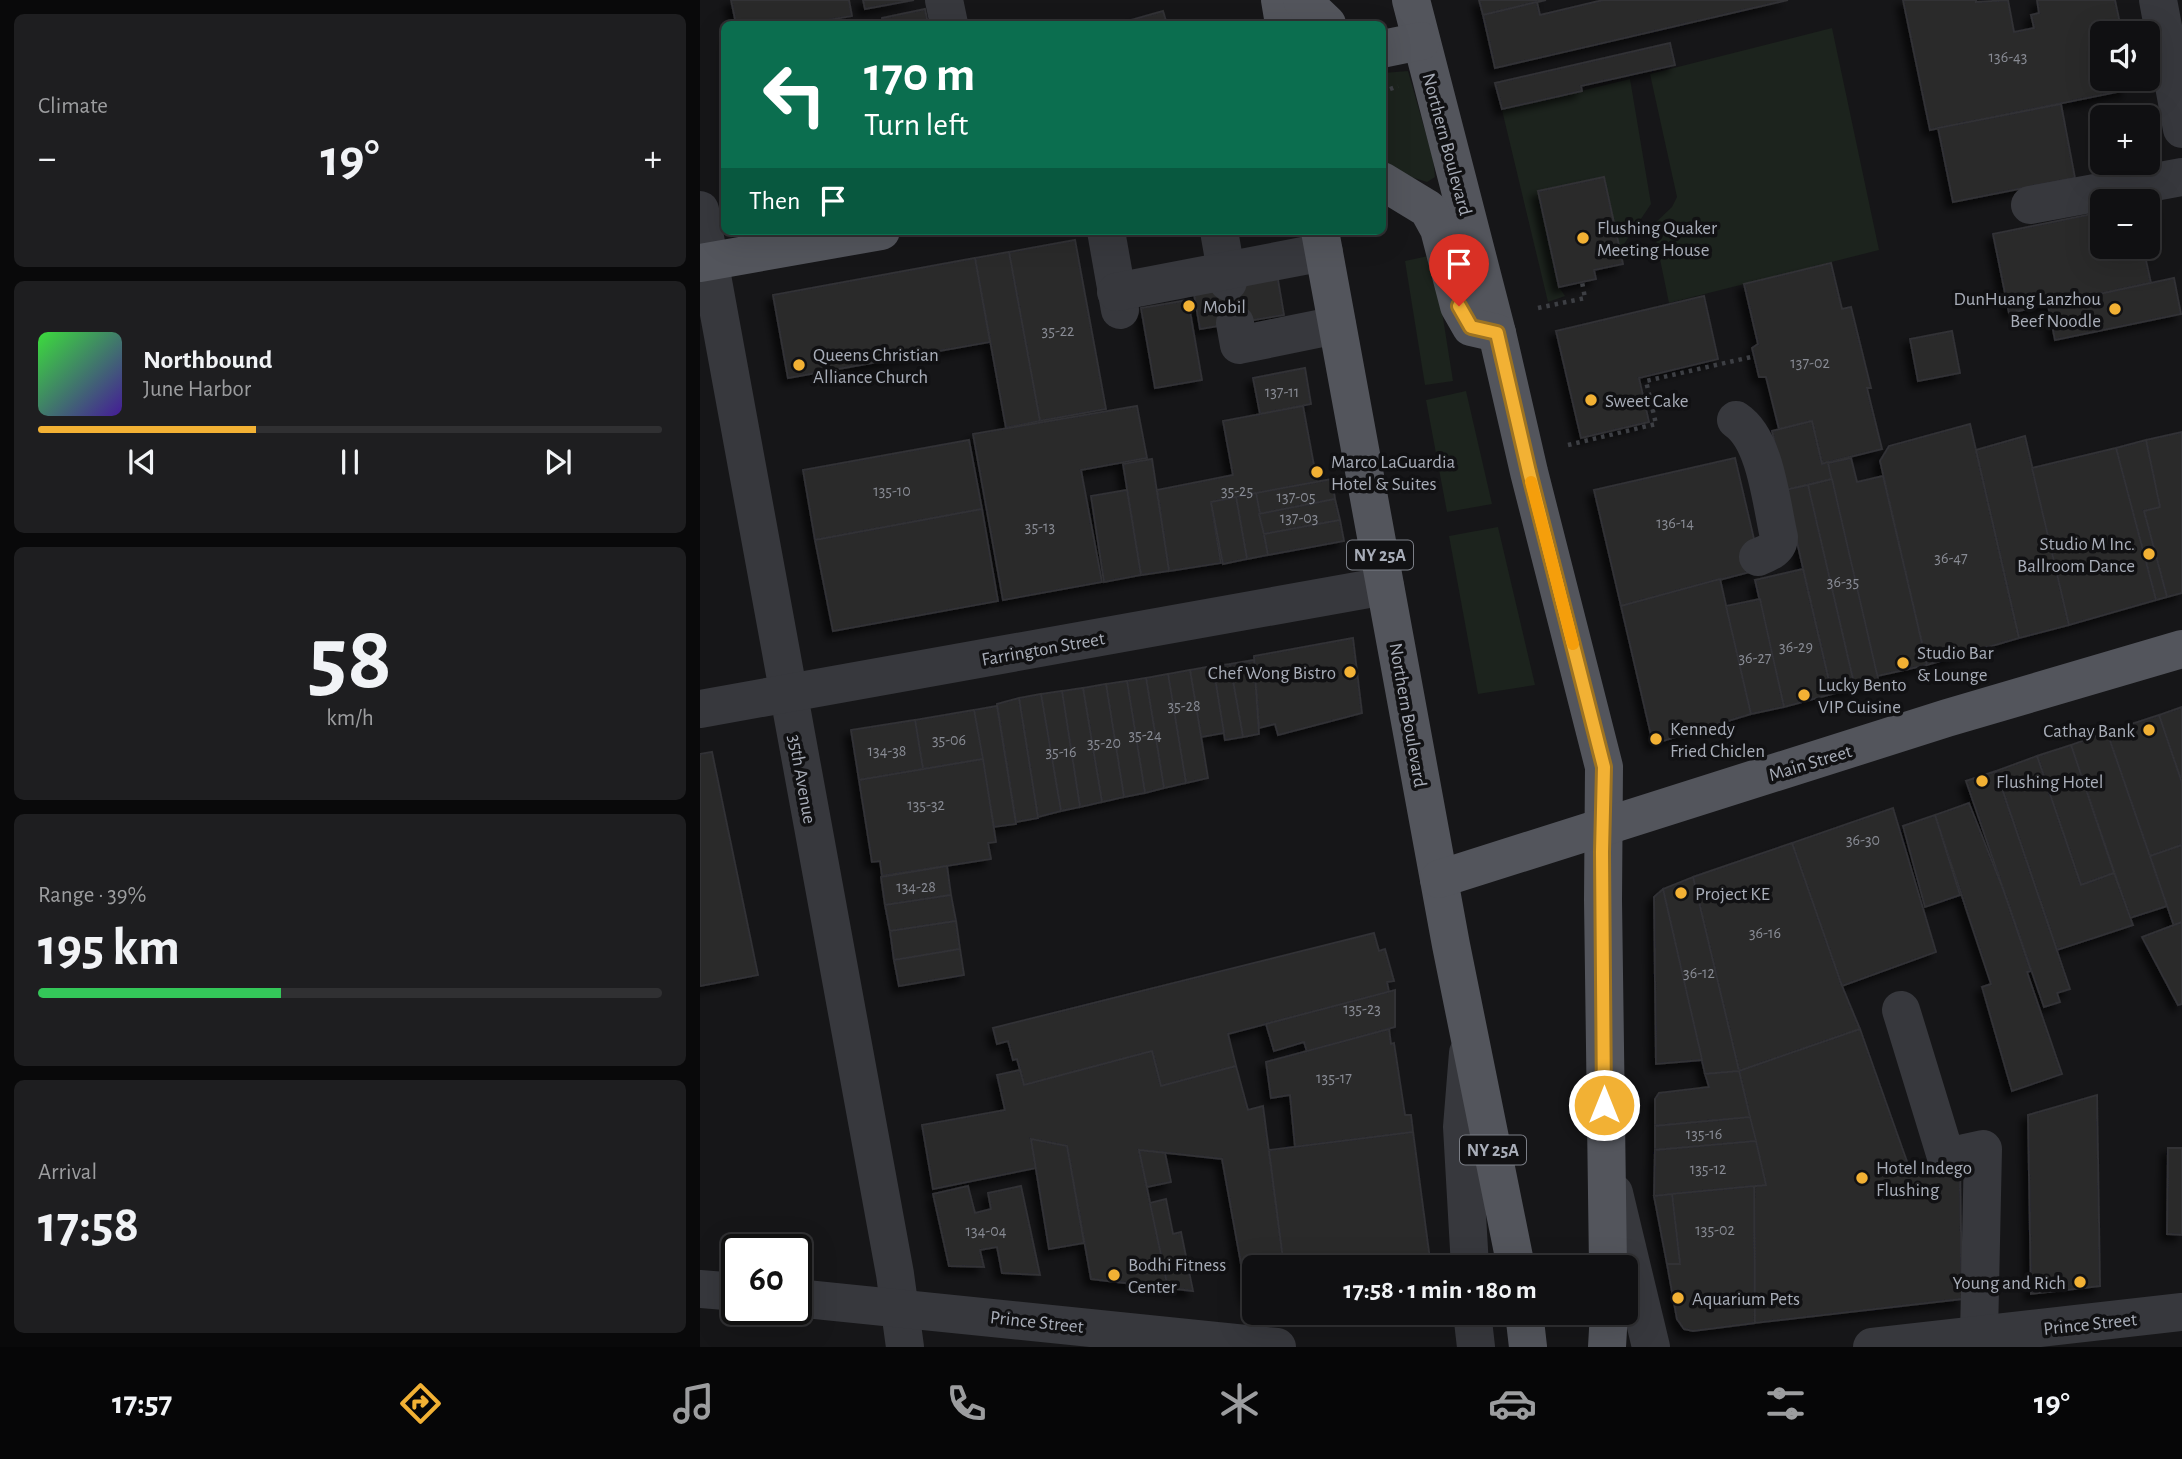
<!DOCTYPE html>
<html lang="en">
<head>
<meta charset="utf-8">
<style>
  body { margin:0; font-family:"Alegreya Sans",sans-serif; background:#1e1e20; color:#f1f3f6; height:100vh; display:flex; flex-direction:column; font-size:26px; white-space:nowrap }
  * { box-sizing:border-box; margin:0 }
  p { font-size:23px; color:#9c9d9f }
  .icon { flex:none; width:38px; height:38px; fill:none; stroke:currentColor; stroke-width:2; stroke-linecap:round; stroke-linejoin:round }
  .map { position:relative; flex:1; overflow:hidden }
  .side { display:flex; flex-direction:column; gap:14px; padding:14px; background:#09090a; width:700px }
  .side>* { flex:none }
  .banner { position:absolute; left:21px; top:21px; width:665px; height:214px; border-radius:10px; box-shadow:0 7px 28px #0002,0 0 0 2px #303032; background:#0b6e4f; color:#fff; overflow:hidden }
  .buttons { position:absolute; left:1390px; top:21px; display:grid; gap:14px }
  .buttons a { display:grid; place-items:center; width:70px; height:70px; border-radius:10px; background:#101012; box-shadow:0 7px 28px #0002,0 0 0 2px #303032; font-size:35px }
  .speed { position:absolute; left:21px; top:1234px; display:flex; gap:14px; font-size:35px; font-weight:700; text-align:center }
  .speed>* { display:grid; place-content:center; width:91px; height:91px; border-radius:50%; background:#101012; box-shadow:0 7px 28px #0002,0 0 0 2px #303032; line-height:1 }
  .speed .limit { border:4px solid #111; border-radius:10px; background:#fff; color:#111 }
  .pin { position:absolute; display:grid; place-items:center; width:60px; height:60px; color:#fff; margin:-72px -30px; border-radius:50% 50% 50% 0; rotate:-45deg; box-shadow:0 0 7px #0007 }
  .pin .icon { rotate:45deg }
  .me { position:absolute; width:77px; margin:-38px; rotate:0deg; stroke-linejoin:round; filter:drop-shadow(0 0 5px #0008) }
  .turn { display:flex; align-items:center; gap:24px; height:147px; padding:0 28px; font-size:32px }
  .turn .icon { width:91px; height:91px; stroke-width:2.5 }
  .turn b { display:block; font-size:49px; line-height:60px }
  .then { display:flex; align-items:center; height:66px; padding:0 28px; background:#0003; gap:14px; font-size:26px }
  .big { font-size:52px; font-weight:700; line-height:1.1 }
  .side .tile { flex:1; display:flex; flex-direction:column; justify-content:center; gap:10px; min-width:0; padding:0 24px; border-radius:10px; background:#1e1e20 }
  .side .dial { align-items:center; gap:0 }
  .dial b { font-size:91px; line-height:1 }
  .song { display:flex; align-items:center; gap:21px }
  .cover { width:84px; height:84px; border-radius:10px; background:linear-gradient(135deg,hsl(120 70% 55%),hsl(260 70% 35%)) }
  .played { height:7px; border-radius:4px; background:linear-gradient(90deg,#f2b134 35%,#303032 35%) }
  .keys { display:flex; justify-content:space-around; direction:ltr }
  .heat { display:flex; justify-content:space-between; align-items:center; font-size:38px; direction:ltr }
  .charge { height:10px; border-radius:5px; background:linear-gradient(90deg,#34c759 39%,#303032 0) }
  .trip { position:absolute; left:542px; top:1255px; width:396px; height:70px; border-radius:10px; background:#101012; box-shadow:0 7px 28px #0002,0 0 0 2px #303032; font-weight:700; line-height:70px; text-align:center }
  .tab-bar { display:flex; height:112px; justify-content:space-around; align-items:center; background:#060607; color:#9c9d9f }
  .tab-bar .icon { width:49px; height:49px }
  .tab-bar .current { color:#f2b134 }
  .tab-bar b { font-size:32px; color:#f1f3f6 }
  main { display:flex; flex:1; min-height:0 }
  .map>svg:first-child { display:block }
  .green { fill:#1c231d }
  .building { fill:#29292c; stroke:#303034; stroke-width:2; filter:url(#shadow) }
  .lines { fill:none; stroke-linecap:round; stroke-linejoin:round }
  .path { stroke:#3d3f44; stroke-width:4.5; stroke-dasharray:3.5 5; stroke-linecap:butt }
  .minor { stroke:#37383d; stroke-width:38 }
  .major { stroke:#53555c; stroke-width:38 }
  .route-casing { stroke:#9d7322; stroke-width:18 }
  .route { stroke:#f2b134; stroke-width:12 }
  .slow { stroke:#f59e0b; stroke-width:12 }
  .poi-dot { fill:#f2b134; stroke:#111113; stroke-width:2.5 }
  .labels { text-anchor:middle; stroke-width:7; stroke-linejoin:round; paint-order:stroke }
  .number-label { font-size:16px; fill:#888b94 }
  .shield { fill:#111113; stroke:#7b7e86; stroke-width:2 }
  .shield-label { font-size:18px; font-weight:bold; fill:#a8adb8 }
  .street-label { font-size:19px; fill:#a8adb8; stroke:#111113 }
  .poi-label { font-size:19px; fill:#a8adb8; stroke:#111113; text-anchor:start }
</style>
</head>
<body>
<main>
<section class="side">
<div class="tile"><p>Climate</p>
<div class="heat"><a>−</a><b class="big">19°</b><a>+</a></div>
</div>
<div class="tile">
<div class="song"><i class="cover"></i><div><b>Northbound</b><p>June Harbor</p></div></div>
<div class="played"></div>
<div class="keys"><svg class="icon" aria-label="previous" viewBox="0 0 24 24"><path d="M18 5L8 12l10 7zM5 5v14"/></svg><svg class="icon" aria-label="pause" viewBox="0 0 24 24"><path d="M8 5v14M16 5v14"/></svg><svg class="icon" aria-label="next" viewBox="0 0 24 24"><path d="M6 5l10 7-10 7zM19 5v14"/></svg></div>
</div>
<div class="tile dial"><b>58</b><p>km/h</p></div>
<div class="tile"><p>Range · 39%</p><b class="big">195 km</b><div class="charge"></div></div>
<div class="tile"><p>Arrival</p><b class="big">17:58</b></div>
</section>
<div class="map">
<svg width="1482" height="1347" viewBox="0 0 1482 1347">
  <defs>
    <filter id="shadow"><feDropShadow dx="-6" dy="6" stdDeviation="3.5" flood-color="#0009"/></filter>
  </defs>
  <rect width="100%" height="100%" fill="#161618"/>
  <g class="green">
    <path d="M1132 28 1179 250 969 303 953 225 972 207 977 197 950 74Z"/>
    <path d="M708 71 733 159 735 177 727 182 683 168V73Z"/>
    <path d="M930 79 951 204 920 250 904 177 838 191 859 287 865 296 848 302 802 110Z"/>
    <path d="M733 255 753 381 725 385 705 261Z"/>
    <path d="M766 391 792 504 747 512 726 400Z"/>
    <path d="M798 527 835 685 778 694 749 536Z"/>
  </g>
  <g class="building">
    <path d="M31 0H149L152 16 106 24H36Z"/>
    <path d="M163 0H214L165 9Z"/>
    <path d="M779 0H846L783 15Z"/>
    <path d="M903 0H1088L795 68 783 15 837 2 840 15Z"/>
    <path d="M1203 0H1276V2L1308 0 1314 32 1334 28 1331 15 1339 13 1337 0H1415L1422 33H1402V79H1424L1427 90 1230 130Z"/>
    <path d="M225 9 228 24H183L182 18Z"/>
    <path d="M463 11 467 24H417Z"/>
    <path d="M970 43 975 65 881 86 882 91 802 109 795 83Z"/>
    <path d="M1361 104 1375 178 1253 202 1238 128Z"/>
    <path d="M904 177 923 264 894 270 896 279 859 287 838 191Z"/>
    <path d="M1402 212V247H1443L1451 283 1309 313 1293 234Z"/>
    <path d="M375 240 406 409 340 421 309 252Z"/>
    <path d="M309 252 340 421 306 428 275 258Z"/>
    <path d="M275 258 290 342 88 378 73 295Z"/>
    <path d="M1131 263 1142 309 1151 307 1171 388H1167L1182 449 1122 464 1112 421 1079 429 1066 377H1059L1052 348 1058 344 1044 284Z"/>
    <path d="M577 274 584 315 500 329 493 288Z"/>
    <path d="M1474 278 1481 314 1355 340 1348 305Z"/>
    <path d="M1004 296 1018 359 939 378 949 422 881 438 856 331Z"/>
    <path d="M488 300 502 380 455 388 441 308Z"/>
    <path d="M1252 331 1260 373 1218 381 1210 339Z"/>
    <path d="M605 368 611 404 560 414 553 378Z"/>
    <path d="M437 406 447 458 381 470 402 582 303 600 273 434Z"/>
    <path d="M603 406 617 482 511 502 521 563 469 571 457 490 533 475 523 421Z"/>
    <path d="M1112 421 1122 464 1128 462 1132 479 1085 490 1072 431Z"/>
    <path d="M1270 424 1319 638 1227 665 1180 461 1189 446Z"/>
    <path d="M1482 432V593L1467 597 1444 511 1460 507 1446 440Z"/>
    <path d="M1325 436 1369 625 1319 638 1276 450Z"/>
    <path d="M269 440 282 509 115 540 103 470Z"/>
    <path d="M1446 440 1460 507 1444 511 1467 597 1456 600 1416 448Z"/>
    <path d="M1416 448 1456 600 1369 625 1332 468Z"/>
    <path d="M1035 458 1061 569 921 606 894 490Z"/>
    <path d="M1151 458 1157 482 1183 476 1227 665 1177 676 1128 463Z"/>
    <path d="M452 459 469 571 441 575 423 464Z"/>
    <path d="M632 479 635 499 559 514 556 493Z"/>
    <path d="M1132 479 1179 683 1155 688 1108 485Z"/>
    <path d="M1108 485 1155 688 1132 694 1085 490Z"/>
    <path d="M427 490 441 575 404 582 391 496Z"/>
    <path d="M556 493 568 555 547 559 536 497Z"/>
    <path d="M536 497 547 559 523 564 511 502Z"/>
    <path d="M635 499 640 520 564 534 559 514Z"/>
    <path d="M282 509 298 601 133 631 115 540Z"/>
    <path d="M640 520 644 541 568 555 564 534Z"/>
    <path d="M1103 569 1132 694 1084 707 1055 580Z"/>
    <path d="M1020 579 1051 714 953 744 921 606Z"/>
    <path d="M1060 599 1084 707 1051 714 1026 606Z"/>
    <path d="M653 638 662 713 578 735 575 724 559 728 554 656Z"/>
    <path d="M554 660 559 734 543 737 530 664Z"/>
    <path d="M530 664 543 737 525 740 513 666Z"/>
    <path d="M513 666 524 733 501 737 490 670Z"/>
    <path d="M490 670 508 778 486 783 468 674Z"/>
    <path d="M468 674 486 783 464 788 446 678Z"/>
    <path d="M446 678 464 788 445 793 427 681Z"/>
    <path d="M427 681 445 793 424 797 406 684Z"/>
    <path d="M406 684 424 797 402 802 383 688Z"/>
    <path d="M383 688 402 802 380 807 362 691Z"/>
    <path d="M362 691 380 807 361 811 341 694Z"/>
    <path d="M341 694 361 811 338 817 319 698Z"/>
    <path d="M319 698 338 818 316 822 297 704Z"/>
    <path d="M297 706 316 824 294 827 274 710Z"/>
    <path d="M1482 707V783L1459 715Z"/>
    <path d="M274 710 283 759 223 769 215 720Z"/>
    <path d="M1459 715 1482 783V845L1450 856 1407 732Z"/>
    <path d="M215 720 223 769 159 780 151 730Z"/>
    <path d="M1407 732 1467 906 1430 918 1371 745Z"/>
    <path d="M1371 745 1414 873 1381 885 1337 756Z"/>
    <path d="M12 752 58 975 0 986V754Z"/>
    <path d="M1337 756 1381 885 1414 873 1433 925 1357 950 1296 771Z"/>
    <path d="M283 759 296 842 288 843 291 859 182 876 180 861 172 862 159 780Z"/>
    <path d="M1296 771 1370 989 1357 993 1360 1002 1344 1007 1266 781Z"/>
    <path d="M1269 803 1303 889 1331 971 1327 972 1362 1074 1312 1091 1282 987 1291 984 1235 815Z"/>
    <path d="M1193 808 1236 952 1142 986 1092 843Z"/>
    <path d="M1235 815 1260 895 1225 907 1203 826Z"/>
    <path d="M1092 843 1142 986 1160 1029 1039 1071 993 877Z"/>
    <path d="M1482 845V922L1474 926 1450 856Z"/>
    <path d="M247 866 251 895 185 905 181 877Z"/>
    <path d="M993 877 1039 1071 1005 1074 963 889Z"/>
    <path d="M963 889 1001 1055 1002 1060 956 1064 954 897Z"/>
    <path d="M251 895 256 921 190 931 185 905Z"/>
    <path d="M256 921 260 949 194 960 190 931Z"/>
    <path d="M1482 922V1004L1478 1005 1442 937Z"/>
    <path d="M674 933 679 951 685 949 694 981 687 982 689 992 528 1034 536 1066 461 1086 452 1051 324 1085 317 1059 313 1060 308 1041 297 1044 293 1028Z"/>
    <path d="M260 949 264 975 199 986 194 960Z"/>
    <path d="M695 990V1027L607 1052 604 1042 574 1051 566 1024Z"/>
    <path d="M689 1029 691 1044 694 1043 705 1115H711L713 1132 595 1147 590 1095 571 1098 566 1062Z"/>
    <path d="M1160 1029 1210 1170 1260 1164 1262 1299 1055 1323 1054 1186 1066 1185 1039 1071Z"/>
    <path d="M452 1051 461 1086 536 1066 548 1110 563 1106 584 1267H555V1297H547L522 1159 439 1150 468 1288 391 1279 367 1146 331 1139 336 1168 233 1189 222 1125 305 1110 297 1075 320 1070 324 1085Z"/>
    <path d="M1039 1071 1050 1117 955 1126V1099L959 1093 1009 1087 1005 1074Z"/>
    <path d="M1397 1095 1400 1286 1331 1294 1328 1115Z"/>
    <path d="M1050 1117 1056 1141 955 1150V1126Z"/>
    <path d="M713 1132 731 1267H584L569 1150Z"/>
    <path d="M331 1139 367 1146 384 1243 349 1249Z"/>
    <path d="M1056 1141 1066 1185 954 1196 955 1150Z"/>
    <path d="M1468 1148H1482V1235L1467 1234Z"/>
    <path d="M439 1150 465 1153 471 1182 447 1187Z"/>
    <path d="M268 1186 275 1213 291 1209 288 1193 321 1186 340 1275 302 1273 297 1247 280 1250 284 1267 249 1266 233 1194Z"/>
    <path d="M1054 1186 1055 1323 993 1331 984 1329 977 1319 967 1264H980L972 1194Z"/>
    <path d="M972 1194 980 1264H967L954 1196Z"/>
    <path d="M466 1199 473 1234 481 1232 493 1291 468 1288 450 1203Z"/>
  </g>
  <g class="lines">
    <g class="path">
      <path d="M682 92 698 86"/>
      <path d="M838 308 885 298 882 282"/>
      <path d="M868 445 956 424 946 381 1051 357"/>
    </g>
    <g class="minor">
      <path d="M244 0 249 24"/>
      <path d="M1458 0 1482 129"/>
      <path d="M1330 205 1482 177"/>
      <path d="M0 210 195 1274 205 1347"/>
      <path d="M406 231 420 310"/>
      <path d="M519 231 528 282"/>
      <path d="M416 292 624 252"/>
      <path d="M535 323 539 345 637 325"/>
      <path d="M1036 420C1066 440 1071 503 1079 537 1079 549 1068 553 1058 557"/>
      <path d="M0 709 685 586"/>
      <path d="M1201 1010 1246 1157 1283 1149 1279 1335"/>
      <path d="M768 1053 762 1127 770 1267"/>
      <path d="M914 1193 951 1347"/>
      <path d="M0 1289 37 1292"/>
      <path d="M96 1298 577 1347"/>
      <path d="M772 1312 776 1347"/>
      <path d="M1172 1347 1482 1312"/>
    </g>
    <g class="major">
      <path d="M580 0 584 24"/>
      <path d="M602 0 627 24"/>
      <path d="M711 0 797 333 829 472 904 767 903 900 908 1267"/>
      <path d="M682 49 721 41"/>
      <path d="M682 181 728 209 739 229 759 306 771 327 797 333"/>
      <path d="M620 231 751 945 816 1267"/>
      <path d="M0 263 181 231"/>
      <path d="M739 879 1247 718 1482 649"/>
      <path d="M824 1312 828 1347"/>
      <path d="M907 1347 909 1312"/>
    </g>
  </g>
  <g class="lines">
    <g class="route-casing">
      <path id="route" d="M759 306 771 327 797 333 829 472 904 767 902 852 904 1105"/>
    </g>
    <use href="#route" class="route"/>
    <path class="slow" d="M831 482 873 644"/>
  </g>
  <g class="poi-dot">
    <circle cx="883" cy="238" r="7"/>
    <circle cx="489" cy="306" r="7"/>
    <circle cx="1415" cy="309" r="7"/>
    <circle cx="99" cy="365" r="7"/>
    <circle cx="891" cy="400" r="7"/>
    <circle cx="617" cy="472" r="7"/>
    <circle cx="1449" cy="554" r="7"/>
    <circle cx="1203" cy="663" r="7"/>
    <circle cx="650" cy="672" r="7"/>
    <circle cx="1104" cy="695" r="7"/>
    <circle cx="1449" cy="730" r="7"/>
    <circle cx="956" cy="739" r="7"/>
    <circle cx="1282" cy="781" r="7"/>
    <circle cx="981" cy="893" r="7"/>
    <circle cx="1162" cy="1178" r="7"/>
    <circle cx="414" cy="1275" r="7"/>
    <circle cx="1380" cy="1282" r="7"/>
    <circle cx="978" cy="1298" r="7"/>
  </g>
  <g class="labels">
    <g class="number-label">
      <text x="1308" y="62">136-43</text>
      <text x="358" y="336">35-22</text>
      <text x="1110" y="368">137-02</text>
      <text x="582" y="397">137-11</text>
      <text x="192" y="496">135-10</text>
      <text x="537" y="496">35-25</text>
      <text x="596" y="502">137-05</text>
      <text x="599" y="523">137-03</text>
      <text x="975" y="528">136-14</text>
      <text x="340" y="532">35-13</text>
      <text x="1251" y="563">36-47</text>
      <text x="1143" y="587">36-35</text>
      <text x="1096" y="652">36-29</text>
      <text x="1055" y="663">36-27</text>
      <text x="484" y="711">35-28</text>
      <text x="445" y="740">35-24</text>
      <text x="249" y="745">35-06</text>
      <text x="404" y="748">35-20</text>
      <text x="187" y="756">134-38</text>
      <text x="361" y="757">35-16</text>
      <text x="226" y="810">135-32</text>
      <text x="1163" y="845">36-30</text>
      <text x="216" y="892">134-28</text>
      <text x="1065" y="938">36-16</text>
      <text x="999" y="978">36-12</text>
      <text x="662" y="1014">135-23</text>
      <text x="634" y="1083">135-17</text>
      <text x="1004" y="1139">135-16</text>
      <text x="1008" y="1174">135-12</text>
      <text x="1015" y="1235">135-02</text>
      <text x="286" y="1236">134-04</text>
    </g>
    <g class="shield">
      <rect x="647" y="540.5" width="66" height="29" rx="5"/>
      <rect x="760" y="1135.5" width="66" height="29" rx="5"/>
    </g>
    <g class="shield-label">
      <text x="680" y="561">NY 25A</text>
      <text x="793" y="1156">NY 25A</text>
    </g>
    <g class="street-label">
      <text transform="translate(748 144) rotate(75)" y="7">Northern Boulevard</text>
      <text transform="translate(343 648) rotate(-10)" y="7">Farrington Street</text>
      <text transform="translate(709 715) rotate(80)" y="7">Northern Boulevard</text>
      <text transform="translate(1110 762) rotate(-17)" y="7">Main Street</text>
      <text transform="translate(103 779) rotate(80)" y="7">35th Avenue</text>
      <text transform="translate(337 1321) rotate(6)" y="7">Prince Street</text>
      <text transform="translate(1390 1323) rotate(-6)" y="7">Prince Street</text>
    </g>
    <g class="poi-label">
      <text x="897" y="234">Flushing Quaker<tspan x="897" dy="22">Meeting House</tspan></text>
      <text x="1401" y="305" text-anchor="end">DunHuang Lanzhou<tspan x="1401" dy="22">Beef Noodle</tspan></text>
      <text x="503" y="313">Mobil</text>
      <text x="113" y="361">Queens Christian<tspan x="113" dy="22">Alliance Church</tspan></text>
      <text x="905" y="407">Sweet Cake</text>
      <text x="631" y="468">Marco LaGuardia<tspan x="631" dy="22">Hotel &amp; Suites</tspan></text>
      <text x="1435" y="550" text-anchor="end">Studio M Inc.<tspan x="1435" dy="22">Ballroom Dance</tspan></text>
      <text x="1217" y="659">Studio Bar<tspan x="1217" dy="22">&amp; Lounge</tspan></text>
      <text x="636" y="679" text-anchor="end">Chef Wong Bistro</text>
      <text x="1118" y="691">Lucky Bento<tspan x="1118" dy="22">VIP Cuisine</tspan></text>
      <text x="970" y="735">Kennedy<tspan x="970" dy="22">Fried Chiclen</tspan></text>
      <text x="1435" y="737" text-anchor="end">Cathay Bank</text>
      <text x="1296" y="788">Flushing Hotel</text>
      <text x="995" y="900">Project KE</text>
      <text x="1176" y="1174">Hotel Indego<tspan x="1176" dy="22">Flushing</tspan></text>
      <text x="428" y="1271">Bodhi Fitness<tspan x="428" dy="22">Center</tspan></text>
      <text x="1366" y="1289" text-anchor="end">Young and Rich</text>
      <text x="992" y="1305">Aquarium Pets</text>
    </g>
  </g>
</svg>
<div class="buttons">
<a><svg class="icon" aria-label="sound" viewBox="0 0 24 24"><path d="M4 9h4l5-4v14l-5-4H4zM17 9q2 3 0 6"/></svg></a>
<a>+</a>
<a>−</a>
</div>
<div class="speed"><div class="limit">60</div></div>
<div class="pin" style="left:759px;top:306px;background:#d93025"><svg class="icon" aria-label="arrive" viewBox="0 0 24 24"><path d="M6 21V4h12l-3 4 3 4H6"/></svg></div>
<svg class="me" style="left:904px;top:1105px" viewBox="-20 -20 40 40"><circle r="17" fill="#f2b134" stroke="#fff" stroke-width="3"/><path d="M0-11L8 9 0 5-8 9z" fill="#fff"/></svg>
<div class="trip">17:58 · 1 min · 180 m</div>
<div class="banner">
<div class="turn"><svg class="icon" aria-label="left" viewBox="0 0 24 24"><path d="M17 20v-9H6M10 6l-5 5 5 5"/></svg><div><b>170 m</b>Turn left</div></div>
<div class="then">Then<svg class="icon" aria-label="arrive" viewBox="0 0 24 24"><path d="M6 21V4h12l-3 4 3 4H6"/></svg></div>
</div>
</div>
</main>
<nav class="tab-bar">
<b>17:57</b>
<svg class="icon current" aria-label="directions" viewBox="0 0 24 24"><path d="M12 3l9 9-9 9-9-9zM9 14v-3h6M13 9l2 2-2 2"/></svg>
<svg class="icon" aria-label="music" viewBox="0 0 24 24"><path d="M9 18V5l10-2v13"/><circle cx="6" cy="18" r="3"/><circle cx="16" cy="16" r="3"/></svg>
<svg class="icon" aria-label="phone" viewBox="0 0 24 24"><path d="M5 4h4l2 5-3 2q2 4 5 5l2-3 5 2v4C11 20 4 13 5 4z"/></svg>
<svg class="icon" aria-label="climate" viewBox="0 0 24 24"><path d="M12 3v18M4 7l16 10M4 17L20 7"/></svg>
<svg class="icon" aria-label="car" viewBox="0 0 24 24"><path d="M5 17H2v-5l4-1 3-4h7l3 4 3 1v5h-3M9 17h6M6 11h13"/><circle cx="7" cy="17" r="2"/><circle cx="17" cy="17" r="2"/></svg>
<svg class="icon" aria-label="filters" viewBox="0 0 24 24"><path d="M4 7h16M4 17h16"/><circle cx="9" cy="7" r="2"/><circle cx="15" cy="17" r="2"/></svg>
<b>19°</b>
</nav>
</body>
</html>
